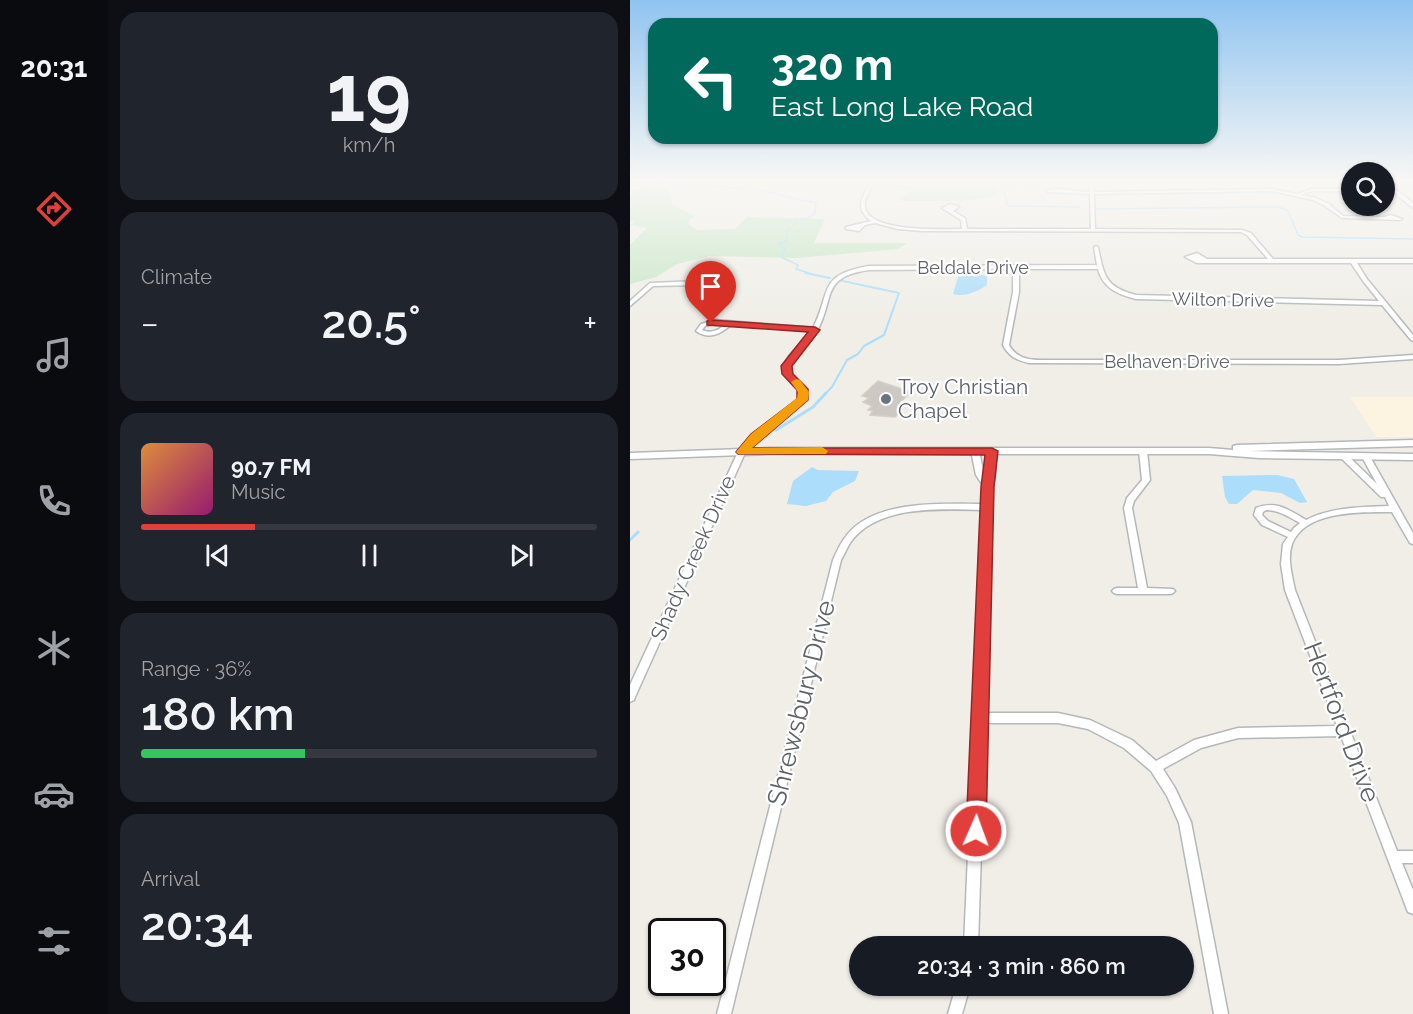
<!DOCTYPE html>
<html lang="en">
<head>
<meta charset="utf-8">
<style>
  body { margin:0; font-family:Raleway,sans-serif; background:#20242c; color:#f1f3f6; height:100vh; display:flex; flex-direction:column; font-size:22px; white-space:nowrap }
  * { box-sizing:border-box; margin:0 }
  p { font-size:20px; color:#9ea1a6 }
  .icon { flex:none; width:33px; height:33px; fill:none; stroke:currentColor; stroke-width:2; stroke-linecap:round; stroke-linejoin:round }
  .map { position:relative; flex:1; overflow:hidden }
  .sheet { display:flex; flex-direction:column; gap:12px; padding:12px; background:#0d0f14; width:522px }
  .sheet>* { flex:none }
  .banner { position:absolute; left:18px; top:18px; width:570px; height:126px; border-radius:18px; box-shadow:0 2px 4px #0004; background:#00695c; color:#fff; overflow:hidden }
  .buttons { position:absolute; left:711px; top:162px; display:grid; gap:12px }
  .buttons a { display:grid; place-items:center; width:54px; height:54px; border-radius:50%; background:#171b24; box-shadow:0 2px 4px #0004; font-size:30px }
  .speed { position:absolute; left:18px; top:918px; display:flex; gap:12px; font-size:30px; font-weight:700; text-align:center }
  .speed>* { display:grid; place-content:center; width:78px; height:78px; border-radius:50%; background:#171b24; box-shadow:0 2px 4px #0004; line-height:1 }
  .speed .limit { border:3px solid #111; border-radius:9px; background:#fff; color:#111 }
  .pin { position:absolute; display:grid; place-items:center; width:51px; height:51px; color:#fff; margin:-62px -26px; border-radius:50% 50% 50% 0; rotate:-45deg; box-shadow:0 0 6px #0007 }
  .pin .icon { rotate:45deg }
  .me { position:absolute; width:66px; margin:-33px; rotate:2deg; stroke-linejoin:round; filter:drop-shadow(0 0 4px #0008) }
  .turn { display:flex; align-items:center; gap:21px; height:126px; padding:0 24px; font-size:27px }
  .turn .icon { width:78px; height:78px; stroke-width:2.5 }
  .turn b { display:block; font-size:42px; line-height:51px }
  .big { font-size:45px; font-weight:600; line-height:1.1 }
  .sheet .tile { flex:1; display:flex; flex-direction:column; justify-content:center; gap:9px; min-width:0; padding:0 21px; border-radius:18px; background:#20242c }
  .sheet .dial { align-items:center; gap:0 }
  .dial b { font-size:78px; line-height:1 }
  .song { display:flex; align-items:center; gap:18px }
  .cover { width:72px; height:72px; border-radius:9px; background:linear-gradient(135deg,hsl(30 70% 55%),hsl(320 70% 35%)) }
  .played { height:6px; border-radius:3px; background:linear-gradient(90deg,#e13f3c 25%,#363941 25%) }
  .keys { display:flex; justify-content:space-around; direction:ltr }
  .heat { display:flex; justify-content:space-between; align-items:center; font-size:33px; direction:ltr }
  .charge { height:9px; border-radius:4px; background:linear-gradient(90deg,#34c759 36%,#363941 0) }
  .trip { position:absolute; left:219px; top:936px; width:345px; height:60px; border-radius:30px; background:#171b24; box-shadow:0 2px 4px #0004; font-weight:600; line-height:60px; text-align:center }
  main { display:flex; flex:1; min-height:0 }
  .dock { display:flex; flex-direction:column; width:108px; justify-content:space-around; align-items:center; background:#090b0e; color:#9ea1a6 }
  .dock .icon { width:42px; height:42px }
  .dock .active { color:#e13f3c }
  .dock b { font-size:27px; color:#f1f3f6 }
  .map>svg:first-child { display:block }
  .commercial { fill:#fcf4e0 }
  .green { fill:#c7e6c6 }
  .water { fill:#acddfb }
  .lines { fill:none; stroke-linecap:round; stroke-linejoin:round }
  .stream-far2 { stroke:#acddfb; stroke-width:1.5 }
  .stream-far1 { stroke:#acddfb; stroke-width:2 }
  .stream { stroke:#acddfb; stroke-width:3 }
  .building { fill:#ccc9c4; stroke:#d5cfc6; stroke-width:1.5 }
  .street-casing { stroke:#b4b8bb; stroke-width:3 }
  .secondary-casing { stroke:#b4b7bb; stroke-width:3 }
  .street { fill:#fff; fill-rule:evenodd }
  .secondary { fill:#fff; fill-rule:evenodd }
  .route { fill:#e13f3c; stroke:#922927; stroke-width:1.5 }
  .slow { fill:#f59e0b }
  .worship-dot { fill:#6b7280; stroke:#fff; stroke-width:2 }
  .labels { text-anchor:middle; stroke-width:4.5; stroke-linejoin:round; paint-order:stroke }
  .far-street-label { font-size:18px; fill:#5f6367; stroke:#fff }
  .worship-label { font-size:21px; fill:#5b616d; stroke:#fff; text-anchor:start }
  .street-label { font-size:21px; fill:#5f6367; stroke:#fff }
  .near-street-label { font-size:26px; fill:#5f6367; stroke:#fff }
</style>
</head>
<body>
<main>
<nav class="dock">
<b>20:31</b>
<svg class="icon active" aria-label="directions" viewBox="0 0 24 24"><path d="M12 3l9 9-9 9-9-9zM9 14v-3h6M13 9l2 2-2 2"/></svg>
<svg class="icon" aria-label="music" viewBox="0 0 24 24"><path d="M9 18V5l10-2v13"/><circle cx="6" cy="18" r="3"/><circle cx="16" cy="16" r="3"/></svg>
<svg class="icon" aria-label="phone" viewBox="0 0 24 24"><path d="M5 4h4l2 5-3 2q2 4 5 5l2-3 5 2v4C11 20 4 13 5 4z"/></svg>
<svg class="icon" aria-label="climate" viewBox="0 0 24 24"><path d="M12 3v18M4 7l16 10M4 17L20 7"/></svg>
<svg class="icon" aria-label="car" viewBox="0 0 24 24"><path d="M5 17H2v-5l4-1 3-4h7l3 4 3 1v5h-3M9 17h6M6 11h13"/><circle cx="7" cy="17" r="2"/><circle cx="17" cy="17" r="2"/></svg>
<svg class="icon" aria-label="filters" viewBox="0 0 24 24"><path d="M4 7h16M4 17h16"/><circle cx="9" cy="7" r="2"/><circle cx="15" cy="17" r="2"/></svg>
</nav>
<section class="sheet">
<div class="tile dial"><b>19</b><p>km/h</p></div>
<div class="tile"><p>Climate</p>
<div class="heat"><a>−</a><b class="big">20.5°</b><a>+</a></div>
</div>
<div class="tile">
<div class="song"><i class="cover"></i><div><b>90.7 FM</b><p>Music</p></div></div>
<div class="played"></div>
<div class="keys"><svg class="icon" aria-label="previous" viewBox="0 0 24 24"><path d="M18 5L8 12l10 7zM5 5v14"/></svg><svg class="icon" aria-label="pause" viewBox="0 0 24 24"><path d="M8 5v14M16 5v14"/></svg><svg class="icon" aria-label="next" viewBox="0 0 24 24"><path d="M6 5l10 7-10 7zM19 5v14"/></svg></div>
</div>
<div class="tile"><p>Range · 36%</p><b class="big">180 km</b><div class="charge"></div></div>
<div class="tile"><p>Arrival</p><b class="big">20:34</b></div>
</section>
<div class="map">
<svg width="783" height="1014" viewBox="0 0 783 1014">
  <rect width="100%" height="100%" fill="#f0eee7"/>
  <path class="commercial" d="M720 397H783V437H746Z"/>
  <g class="green">
    <path d="M367 180V196L331 201H269L279 191 261 187 256 180Z"/>
    <path d="M29 185 38 189 43 205 65 216 59 220 58 224 67 230 105 229 117 217 195 219 184 243H277L268 249 167 258 79 256 47 264 26 277 0 284V245L17 228 0 225 5 221H0V194L6 189Z"/>
  </g>
  <g class="water">
    <path d="M337 272 357 276V285C347 292 334 297 323 294L328 277Z"/>
    <path d="M182 467 188 470 229 471 225 481 203 492 196 501 176 506 157 504 163 481Z"/>
    <path d="M647 475 664 479 677 502 670 503 651 493 623 490 607 504H599L595 497 592 476Z"/>
  </g>
  <g class="lines">
    <g class="stream-far2">
      <path d="M370 180 378 206 449 207"/>
      <path d="M6 182 117 189"/>
      <path d="M122 190C147 190 164 202 186 202L185 213 179 218 167 220 163 226"/>
      <path d="M467 209 649 207 658 211 668 235 672 237 783 239"/>
      <path d="M160 228 156 232 157 240 149 244 155 249 151 257 168 265 166 269 182 274"/>
    </g>
    <g class="stream-far1">
      <path d="M175 273 200 278"/>
      <path d="M194 395 202 387 217 360 228 354 234 346 254 335 269 293 208 280"/>
    </g>
    <g class="stream">
      <path d="M146 430 183 407 196 393"/>
      <path d="M0 540 8 532"/>
    </g>
  </g>
  <path class="building" d="M248 381 281 392 267 405 271 407 269 409 272 410 265 417 240 415 243 411 238 410 242 406 233 402 239 398 232 396Z"/>
  <g class="lines">
    <g class="street-casing">
      <g id="street">
        <path d="M241 180H245C242 188 233 199 235 207 239 233 313 229 332 229L331 220 312 208 320 204 329 207 323 211 335 218 337 229H461L460 194 418 192 416 191C427 186 446 192 460 192L458 180H462L464 192 642 189 667 194 682 189H722V191H682L671 195 686 198 699 204 713 216 754 217 761 215 772 219 770 220 712 218 695 206 683 200 642 191 464 194 465 229 612 230 621 233 643 259H783V263H727L737 279 783 335V341L781 340 752 305 506 299C487 294 473 288 468 269H389V292L379 345C386 358 398 360 411 360H709L783 355V359L709 364 399 363C387 360 379 357 373 345L383 292V269L239 270C189 277 206 299 186 333 179 345 166 353 159 366L161 373 175 389V400L128 439 115 453 5 697 4 700 0 702V685L108 452 122 435 169 399V389L155 374 153 366 159 356 181 331 101 325C90 334 79 340 66 331L71 324 85 320 183 328C202 291 187 275 239 266L467 265 464 247 466 246 468 247C474 276 475 287 506 295L749 301 733 281 721 263H567L555 257 567 253 577 259H638L617 235 611 232 292 231 268 229 245 223 235 225 229 231 216 229V227L241 221C223 207 233 198 241 180ZM85 324 95 325C88 330 81 334 72 330L75 326Z"/>
        <path d="M83 272 98 276 95 281 69 285 23 286 0 306V301L20 283 69 281ZM84 276 92 277 91 279 76 281Z"/>
        <path d="M342 449H345L349 451 354 475 356 479 358 451 362 449 366 451 365 476 362 487 355 713H428L460 720 502 740 526 761 564 740 608 728 707 726 655 590 651 564 653 544 658 537 632 525 624 515 626 508C646 500 659 510 676 520 701 507 732 507 759 506L755 497H751L710 457 714 455H717L747 484 732 457 736 455H739L783 533V544L780 543 762 512C733 512 675 510 662 544 657 559 662 575 665 590L767 851H783V863H772L783 890V914L778 912 776 907 711 736 608 738 571 748 533 769 545 788 561 822 598 1014H584L549 823 537 796 521 771 494 748 458 729 428 723H355L348 946H334L353 510C312 509 247 504 220 543 217 548 214 555 211 560L101 1014H87L203 560C206 553 209 546 214 539 241 499 310 504 353 504L354 487 346 475 341 451ZM636 510C649 510 659 517 670 523L664 528 661 532 638 521 632 515 633 512Z"/>
        <path d="M510 449H513L517 451 520 480 504 501 502 508 517 588 543 589 545 591 543 593 540 594H487L484 593 482 591 484 589 487 588H508L494 508 497 498 512 480 509 451Z"/>
        <path d="M326 986H340L332 1014H318Z"/>
      </g>
    </g>
    <g class="secondary-casing">
      <g id="secondary">
        <path d="M754 180 783 203V208L754 185Z"/>
        <path d="M783 440V446L619 451 783 454V460L629 458 579 454H140L0 459V453L140 448H579L603 450V446L607 445Z"/>
      </g>
    </g>
    <use href="#street" class="street"/>
    <use href="#secondary" class="secondary"/>
  </g>
  <linearGradient id="sky" x2="0" y2="1"><stop stop-color="#90c4f0"/><stop offset="0.56" stop-color="#f8f7f4"/><stop offset="1" stop-color="#f8f7f4" stop-opacity="0"/></linearGradient>
  <rect width="783" height="322" fill="url(#sky)"/>
  <path class="route" d="M81 320 185 327 190 330 162 366 163 374 178 389V400L122 448H362L368 451 364 487 356 831 353 838 346 841 339 838 336 831 351 487 355 455 108 454 106 452 121 434 167 399V390L152 374 151 366 178 332 77 325V321Z"/>
  <path class="slow" d="M166 379 170 380 179 392 178 400 122 448 192 447 198 451 196 454H108L106 452 121 434 167 398 168 392 161 382Z"/>
  <circle class="worship-dot" cx="256" cy="399" r="6"/>
  <g class="labels">
    <g class="far-street-label">
      <text x="343" y="274">Beldale Drive</text>
      <text transform="translate(593 300) rotate(1)" y="6">Wilton Drive</text>
      <text x="537" y="368">Belhaven Drive</text>
    </g>
    <g class="worship-label">
      <text x="268" y="394">Troy Christian<tspan x="268" dy="24">Chapel</tspan></text>
    </g>
    <g class="street-label">
      <text transform="translate(63 558) rotate(-66)" y="7">Shady Creek Drive</text>
    </g>
    <g class="near-street-label">
      <text transform="translate(171 703) rotate(-76)" y="9">Shrewsbury Drive</text>
      <text transform="translate(712 722) rotate(69)" y="9">Hertford Drive</text>
    </g>
  </g>
</svg>
<div class="buttons">
<a><svg class="icon" aria-label="search" viewBox="0 0 24 24"><circle cx="10" cy="10" r="6"/><path d="M15 15l6 6"/></svg></a>
</div>
<div class="speed"><div class="limit">30</div></div>
<div class="pin" style="left:81px;top:323px;background:#d93025"><svg class="icon" aria-label="arrive" viewBox="0 0 24 24"><path d="M6 21V4h12l-3 4 3 4H6"/></svg></div>
<svg class="me" style="left:346px;top:831px" viewBox="-20 -20 40 40"><circle r="17" fill="#e13f3c" stroke="#fff" stroke-width="3"/><path d="M0-11L8 9 0 5-8 9z" fill="#fff"/></svg>
<div class="trip">20:34 · 3 min · 860 m</div>
<div class="banner">
<div class="turn"><svg class="icon" aria-label="left" viewBox="0 0 24 24"><path d="M17 20v-9H6M10 6l-5 5 5 5"/></svg><div><b>320 m</b>East Long Lake Road</div></div>
</div>
</div>
</main>
</body>
</html>
